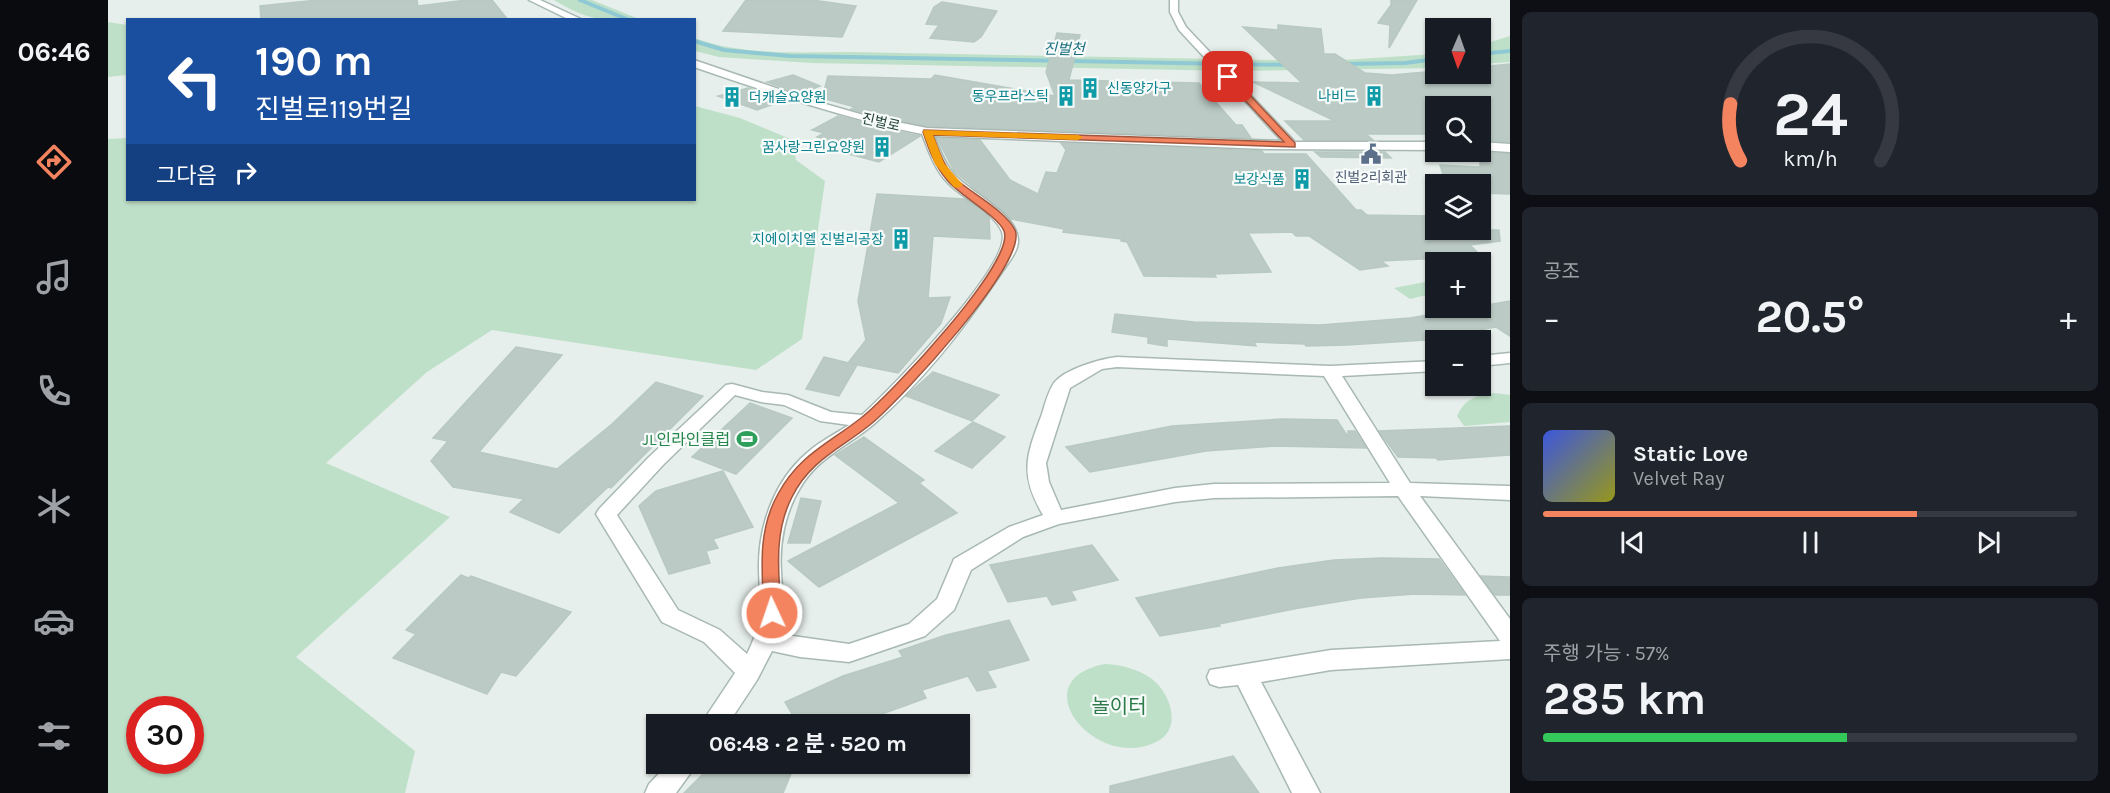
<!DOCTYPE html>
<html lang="ko">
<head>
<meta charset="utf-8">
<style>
  body { margin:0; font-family:Karla,"Noto Sans KR",sans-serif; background:#20242c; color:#f1f3f6; height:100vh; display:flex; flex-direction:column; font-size:22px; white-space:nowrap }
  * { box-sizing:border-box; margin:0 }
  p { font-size:20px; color:#9ea1a6 }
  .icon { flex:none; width:33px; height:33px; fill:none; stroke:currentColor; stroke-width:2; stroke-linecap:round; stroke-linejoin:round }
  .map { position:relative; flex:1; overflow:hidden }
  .details { display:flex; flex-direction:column; gap:12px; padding:12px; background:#0d0f14; width:600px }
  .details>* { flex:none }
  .hud { position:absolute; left:18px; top:18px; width:570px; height:183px; border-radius:0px; box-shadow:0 2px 4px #0004; background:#1a4fa0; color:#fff; overflow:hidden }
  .needle { width:39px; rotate:182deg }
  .buttons { position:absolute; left:1317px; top:18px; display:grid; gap:12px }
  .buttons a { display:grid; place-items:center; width:66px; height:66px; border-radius:0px; background:#171b24; box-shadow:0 2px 4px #0004; font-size:30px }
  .speed { position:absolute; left:18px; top:696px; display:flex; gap:12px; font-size:30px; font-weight:700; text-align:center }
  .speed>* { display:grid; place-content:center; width:78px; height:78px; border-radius:50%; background:#171b24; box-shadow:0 2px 4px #0004; line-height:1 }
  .speed .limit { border:9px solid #d22; background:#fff; color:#111 }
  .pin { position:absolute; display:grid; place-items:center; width:51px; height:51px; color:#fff; margin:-26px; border-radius:12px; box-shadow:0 3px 9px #0006 }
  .me { position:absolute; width:66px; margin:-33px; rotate:357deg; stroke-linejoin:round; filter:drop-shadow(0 0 4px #0008) }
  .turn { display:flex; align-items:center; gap:21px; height:126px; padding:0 30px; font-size:27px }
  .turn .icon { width:78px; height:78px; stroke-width:2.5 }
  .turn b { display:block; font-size:42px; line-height:51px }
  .then { display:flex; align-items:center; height:57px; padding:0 30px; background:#0003; gap:12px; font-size:22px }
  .big { font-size:45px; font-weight:700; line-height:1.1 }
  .details .widget { flex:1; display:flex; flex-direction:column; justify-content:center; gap:9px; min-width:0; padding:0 21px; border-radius:9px; background:#20242c }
  .details .dial { align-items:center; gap:0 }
  .dial svg { height:156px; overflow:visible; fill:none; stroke:#363941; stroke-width:7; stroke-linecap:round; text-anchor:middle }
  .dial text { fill:#f1f3f6; stroke:none }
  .song { display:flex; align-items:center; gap:18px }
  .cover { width:72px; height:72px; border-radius:9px; background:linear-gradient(135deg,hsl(230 70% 55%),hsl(60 70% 35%)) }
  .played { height:6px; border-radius:3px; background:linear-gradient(90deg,#f4845f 70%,#363941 70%) }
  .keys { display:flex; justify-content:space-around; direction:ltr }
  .heat { display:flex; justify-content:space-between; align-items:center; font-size:33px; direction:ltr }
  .charge { height:9px; border-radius:4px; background:linear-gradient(90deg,#34c759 57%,#363941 0) }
  .trip { position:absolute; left:538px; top:714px; width:324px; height:60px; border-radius:0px; background:#171b24; box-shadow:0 2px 4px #0004; font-weight:700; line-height:60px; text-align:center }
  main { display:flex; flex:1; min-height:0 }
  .dock { display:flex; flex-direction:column; width:108px; justify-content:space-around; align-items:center; background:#090b0e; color:#9ea1a6 }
  .dock .icon { width:42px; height:42px }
  .dock .selected { color:#f4845f }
  .dock b { font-size:27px; color:#f1f3f6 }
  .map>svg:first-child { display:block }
  .green { fill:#bfe0c8; fill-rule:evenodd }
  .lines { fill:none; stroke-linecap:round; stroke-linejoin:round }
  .stream { stroke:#8ec9d4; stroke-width:4 }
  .building { fill:#bbcac4; stroke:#b8c9c2; stroke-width:1.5 }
  .minor-casing { stroke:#a8b8b2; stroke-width:3 }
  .minor { fill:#fff; fill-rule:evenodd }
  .route { fill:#f4845f; stroke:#9f563e; stroke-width:1.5 }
  .slow { fill:#f59e0b }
  .labels { text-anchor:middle; stroke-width:4.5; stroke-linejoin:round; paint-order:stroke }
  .far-culture-label { font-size:14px; fill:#0d838f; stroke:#f7fbf9; text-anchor:end }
  .far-street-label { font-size:14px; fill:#24423a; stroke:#f7fbf9 }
  .far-service-label { font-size:14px; fill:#4e5e75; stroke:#f7fbf9 }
  .far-water-label { font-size:15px; font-style:italic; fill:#1c6f80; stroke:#f7fbf9 }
  .leisure-label { font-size:16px; fill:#27864d; stroke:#f7fbf9; text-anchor:end }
  .near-park-label { font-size:20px; fill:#2d7a4b; stroke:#f7fbf9 }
</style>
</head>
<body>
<main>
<nav class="dock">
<b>06:46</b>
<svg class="icon selected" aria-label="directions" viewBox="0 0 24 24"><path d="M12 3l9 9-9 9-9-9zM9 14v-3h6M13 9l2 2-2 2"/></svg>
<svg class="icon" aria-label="music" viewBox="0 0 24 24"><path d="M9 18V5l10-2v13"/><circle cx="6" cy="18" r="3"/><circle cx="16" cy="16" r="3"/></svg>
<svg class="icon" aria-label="phone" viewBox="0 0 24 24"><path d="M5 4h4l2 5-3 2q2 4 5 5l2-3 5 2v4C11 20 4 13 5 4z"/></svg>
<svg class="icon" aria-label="climate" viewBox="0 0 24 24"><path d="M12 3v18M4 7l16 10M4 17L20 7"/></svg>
<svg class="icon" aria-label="car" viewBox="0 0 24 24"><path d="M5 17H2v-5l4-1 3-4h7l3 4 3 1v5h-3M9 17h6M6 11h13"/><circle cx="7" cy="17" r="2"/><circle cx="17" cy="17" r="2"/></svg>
<svg class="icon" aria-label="filters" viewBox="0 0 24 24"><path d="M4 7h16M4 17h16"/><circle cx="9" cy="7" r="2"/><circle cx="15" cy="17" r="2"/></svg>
</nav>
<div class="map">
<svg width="1402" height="793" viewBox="0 0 1402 793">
  <rect width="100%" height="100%" fill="#e6efeb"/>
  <g class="green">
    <path d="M446 0H484L531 19C491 20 481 21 446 0Z"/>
    <path d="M0 22 19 25V75L0 77Z"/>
    <path d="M1402 36V62L1373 64V45Z"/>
    <path d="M586 38C637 56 689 52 742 52L1219 61 1327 54 1328 68 1128 71 704 63 611 57 587 51Z"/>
    <path d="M587 106 632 118 685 140 688 160 717 181 694 339 648 370 384 330 319 372 218 463 342 517 188 657 307 751 297 793H0V139L19 138 20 200H586ZM32 710H82V760H32Z"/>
    <path d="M1327 280V293L1302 299 1286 288Z"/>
    <path d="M1386 393 1402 395V422L1356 426 1349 416C1357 398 1368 396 1386 393Z"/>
    <path d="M997 664C1014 665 1030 669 1044 679 1064 695 1075 731 1046 743 986 770 913 680 997 664Z"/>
  </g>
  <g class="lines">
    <g class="stream">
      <path d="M472 0 521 20"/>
      <path d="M586 41 616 50 682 56 1183 65"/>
      <path d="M1372 54 1402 51"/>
      <path d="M1234 64 1297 63 1328 59"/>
    </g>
  </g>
  <g class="building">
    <path d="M210 0H309L310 6 359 0H384L400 20H153L152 6Z"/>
    <path d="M638 0H704L748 6 734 37 615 31Z"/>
    <path d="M1283 0H1309L1281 48 1282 25 1270 23 1283 5Z"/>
    <path d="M834 2 889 11 873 37 866 42 822 38 831 25 818 24 826 7Z"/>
    <path d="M1170 25 1213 29 1216 54H1227L1257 73 1284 75 1328 71V74H1372V67L1402 64V142L1372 140V106H1328V134H1258L1265 140H1196L1177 121H1227L1145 82 1194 83 1135 27 1170 30Z"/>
    <path d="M949 33 972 35 961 80 1091 83 1128 125H1134L1143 138 819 126 760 114 743 109 747 107 714 98 720 76 823 79 827 75 947 96 938 72Z"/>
    <path d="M685 75 712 86 692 94 659 82Z"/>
    <path d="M640 88 670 98 677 100 649 110 610 96Z"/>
    <path d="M730 116 784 130 812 136 771 162 741 154 751 149 709 137 716 133 704 130Z"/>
    <path d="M829 138 872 140 902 180 930 194 938 172 949 173 958 150 953 143 1154 151 1156 154H1198L1248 210H1253L1259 215 1322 216 1328 222V230H1391L1392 241 1362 245 1373 256 1273 261 1280 266 1252 270 1201 236H1188L1184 232 1140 233 1163 272 1106 274 1108 277 1036 276 1019 242 1013 241 1014 239 955 232 956 229 903 219 846 171Z"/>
    <path d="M1207 152H1277L1283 158 1213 157Z"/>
    <path d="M1372 152 1402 154V194L1372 193V184H1338L1332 165 1372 167Z"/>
    <path d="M769 194 857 199 881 218 882 239 825 236 820 298 842 297 833 323 790 373 740 363 758 340 750 301Z"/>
    <path d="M1402 301V336L1388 327 1318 340 1239 345 1198 346 1197 344 1146 342 1148 346 1059 339V346L1040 343V337L1004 332 1007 314 1086 322 1212 325 1302 318Z"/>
    <path d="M408 347 454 355 371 452 449 469 504 424 548 382 595 396 503 488 500 487 451 533 402 512 416 499 345 487 323 461 340 441 325 438Z"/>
    <path d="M716 357 749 365 731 396 698 389Z"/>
    <path d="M825 372 891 395 864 421 798 396Z"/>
    <path d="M642 403 684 418 628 474 584 457Z"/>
    <path d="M1174 419 1229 420 1240 437V431H1247L1258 448 1166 446 1098 451 982 472 958 447 1064 426Z"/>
    <path d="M865 422 897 437 864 468 827 451Z"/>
    <path d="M1402 426V455L1330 460 1328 458 1290 457 1271 431Z"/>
    <path d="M756 437 816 480 811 483 849 513 711 587 680 561 791 503 727 455Z"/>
    <path d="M615 471 645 527 605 539 610 548 598 551 602 563 561 574 531 506 548 491Z"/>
    <path d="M693 498 713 501 702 543H680Z"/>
    <path d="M984 545 1010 580 963 591 968 600 944 605 939 596 900 602 882 565Z"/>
    <path d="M1274 558 1331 559 1357 595 1307 594 1253 598 1191 608 1111 624 1112 626 1052 636 1028 598 1170 568 1226 560Z"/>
    <path d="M353 575 360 578 363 576 463 612 408 676 393 672 379 694 285 658 308 634 298 630Z"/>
    <path d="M1373 576 1402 577V595H1387Z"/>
    <path d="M901 620 921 660 879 671 888 687 869 691 860 676 814 690 818 698 774 714 781 724H690L677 702 735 676 795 657 791 651 838 635Z"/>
    <path d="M1125 756 1151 793H1002V786Z"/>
    <path d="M605 764H687L675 793H576Z"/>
  </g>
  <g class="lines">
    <g class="minor-casing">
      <g id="minor">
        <path d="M421 0H432L475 20H462Z"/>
        <path d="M1062 0H1070V12L1078 27 1187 142H1328V150L1158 149 826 136C831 148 836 162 844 172 860 192 908 212 910 239 911 252 898 265 892 275 856 329 815 381 766 424 740 446 710 457 692 488 677 513 671 543 673 571 674 594 678 612 671 634L741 644 801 624 829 599 846 559 901 527 935 515C911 474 918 456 934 414 937 404 940 392 946 383 957 369 992 359 1009 357L1222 366 1328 361V371L1234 376 1302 483 1402 486V500L1312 496 1402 619V659L1223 670 1153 682 1212 793H1184L1130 685 1111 687 1102 684 1099 677 1102 670 1223 650 1392 641 1290 496 1106 498 1067 502 951 524 915 537 863 570 846 610 817 636 741 662 692 657 664 651 649 680 620 724H593L627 673 596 642 554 622 488 514 491 509 541 457 618 385 624 384 654 392 680 395 723 412 754 415C780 392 906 263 894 232 887 213 854 198 840 183 827 170 821 152 814 134 736 118 662 93 586 67V60L700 99 759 116 819 128 1174 141 1071 30 1062 12ZM1009 367 1216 376 1282 483 1106 484 1067 488 953 510 941 482 938 463 962 388 994 369ZM627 395 653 402 676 405 712 421 741 425C727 434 711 442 699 453 666 481 650 527 651 569 652 606 656 620 639 654L612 630 570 610 509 515 555 465Z"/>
        <path d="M1372 142 1402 144V152L1372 150Z"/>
        <path d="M1402 353V363L1372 366V356Z"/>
        <path d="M560 764H589L568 793H537L541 784Z"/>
      </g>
    </g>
    <use href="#minor" class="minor"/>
  </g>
  <path class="route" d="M1117 75H1123L1187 143V147L825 135C831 151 836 167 848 179 863 193 898 211 907 230 921 262 791 401 763 424 734 448 702 460 684 497 665 534 671 574 673 613L671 618 664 620 658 618 656 613C654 572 649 531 670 494 691 455 720 444 753 418 780 397 908 262 896 231 890 216 851 195 839 180 827 166 821 150 815 132L816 130 1176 142 1117 79Z"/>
  <path class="slow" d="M816 130 970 135 975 137 970 140 825 135 836 163 855 185 850 188 846 187 827 164 815 132Z"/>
  <defs>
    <g id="building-bare" transform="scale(1.62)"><path d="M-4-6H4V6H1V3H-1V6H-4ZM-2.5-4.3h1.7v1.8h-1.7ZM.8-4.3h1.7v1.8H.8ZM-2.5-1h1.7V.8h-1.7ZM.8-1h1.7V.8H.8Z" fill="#0f9aa8" stroke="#f7fbf9" stroke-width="2.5" paint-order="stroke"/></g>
    <g id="civic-bare" transform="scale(1.62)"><path d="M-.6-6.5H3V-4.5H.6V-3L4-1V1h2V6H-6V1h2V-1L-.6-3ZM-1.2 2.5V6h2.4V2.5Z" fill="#5c6f8a" stroke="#f7fbf9" stroke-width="2.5" paint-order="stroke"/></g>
    <g id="stadium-bare" transform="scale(1.62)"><path d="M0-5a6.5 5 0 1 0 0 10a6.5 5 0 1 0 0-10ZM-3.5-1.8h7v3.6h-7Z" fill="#2e9e5b" stroke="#f7fbf9" stroke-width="2.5" paint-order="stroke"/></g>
  </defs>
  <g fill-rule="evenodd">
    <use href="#building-bare" x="982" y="88"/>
    <use href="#building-bare" x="958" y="96"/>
    <use href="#building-bare" x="1266" y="96"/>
    <use href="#building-bare" x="624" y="97"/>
    <use href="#building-bare" x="774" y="147"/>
    <use href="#civic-bare" x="1263" y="154"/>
    <use href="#building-bare" x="1194" y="179"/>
    <use href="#building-bare" x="793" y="239"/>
    <use href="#stadium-bare" x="639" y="439"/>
  </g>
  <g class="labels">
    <g class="far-culture-label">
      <text x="999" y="93" text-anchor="start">신동양가구</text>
      <text x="941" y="101">동우프라스틱</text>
      <text x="1249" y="101">나비드</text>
      <text x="641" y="102" text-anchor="start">더캐슬요양원</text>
      <text x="757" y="152">꿈사랑그린요양원</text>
      <text x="1177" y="184">보강식품</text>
      <text x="776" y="244">지에이치엘 진벌리공장</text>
    </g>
    <g class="far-street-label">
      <text transform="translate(773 122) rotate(13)" y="5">진벌로</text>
    </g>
    <g class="far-service-label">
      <text x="1263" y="182">진벌2리회관</text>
    </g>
    <g class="far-water-label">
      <text transform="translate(956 49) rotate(1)" y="5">진벌천</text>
    </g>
    <g class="leisure-label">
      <text x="622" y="445">JL인라인클럽</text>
    </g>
    <g class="near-park-label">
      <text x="1011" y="713">놀이터</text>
    </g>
  </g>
</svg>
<div class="buttons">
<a><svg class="needle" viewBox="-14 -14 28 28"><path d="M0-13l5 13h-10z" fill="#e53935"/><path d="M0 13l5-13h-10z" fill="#9ea1a6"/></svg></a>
<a><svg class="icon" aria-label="search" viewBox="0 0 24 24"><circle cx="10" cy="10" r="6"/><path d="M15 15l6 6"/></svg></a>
<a><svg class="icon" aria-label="layers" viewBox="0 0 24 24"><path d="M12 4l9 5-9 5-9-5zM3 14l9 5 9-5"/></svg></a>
<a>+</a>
<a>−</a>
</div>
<div class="speed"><div class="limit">30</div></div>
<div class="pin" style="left:1120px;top:77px;background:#d93025"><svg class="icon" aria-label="arrive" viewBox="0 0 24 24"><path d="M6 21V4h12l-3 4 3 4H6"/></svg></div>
<svg class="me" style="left:664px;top:613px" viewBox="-20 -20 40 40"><circle r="17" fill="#f4845f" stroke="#fff" stroke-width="3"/><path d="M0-11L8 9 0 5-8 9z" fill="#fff"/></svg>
<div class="trip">06:48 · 2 분 · 520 m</div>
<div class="hud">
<div class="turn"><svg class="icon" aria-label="left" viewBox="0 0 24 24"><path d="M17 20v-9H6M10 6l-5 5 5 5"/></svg><div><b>190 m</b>진벌로119번길</div></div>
<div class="then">그다음<svg class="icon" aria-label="right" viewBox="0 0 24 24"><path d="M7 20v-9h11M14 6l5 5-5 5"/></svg></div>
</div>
</div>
<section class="details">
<div class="widget dial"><svg viewBox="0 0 100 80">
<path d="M14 69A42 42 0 1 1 86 69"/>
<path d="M14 69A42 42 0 0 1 9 40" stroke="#f4845f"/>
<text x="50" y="56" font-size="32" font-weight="700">24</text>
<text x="50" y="72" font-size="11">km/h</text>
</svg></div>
<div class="widget"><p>공조</p>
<div class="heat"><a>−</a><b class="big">20.5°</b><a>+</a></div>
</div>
<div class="widget">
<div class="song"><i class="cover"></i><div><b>Static Love</b><p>Velvet Ray</p></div></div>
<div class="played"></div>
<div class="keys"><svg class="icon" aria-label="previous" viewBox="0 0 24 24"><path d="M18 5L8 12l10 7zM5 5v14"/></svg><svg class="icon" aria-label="pause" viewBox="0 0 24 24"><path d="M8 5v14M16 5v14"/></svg><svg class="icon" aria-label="next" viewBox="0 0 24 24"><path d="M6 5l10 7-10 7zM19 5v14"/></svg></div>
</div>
<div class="widget"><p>주행 가능 · 57%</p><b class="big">285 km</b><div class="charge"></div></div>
</section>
</main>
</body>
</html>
